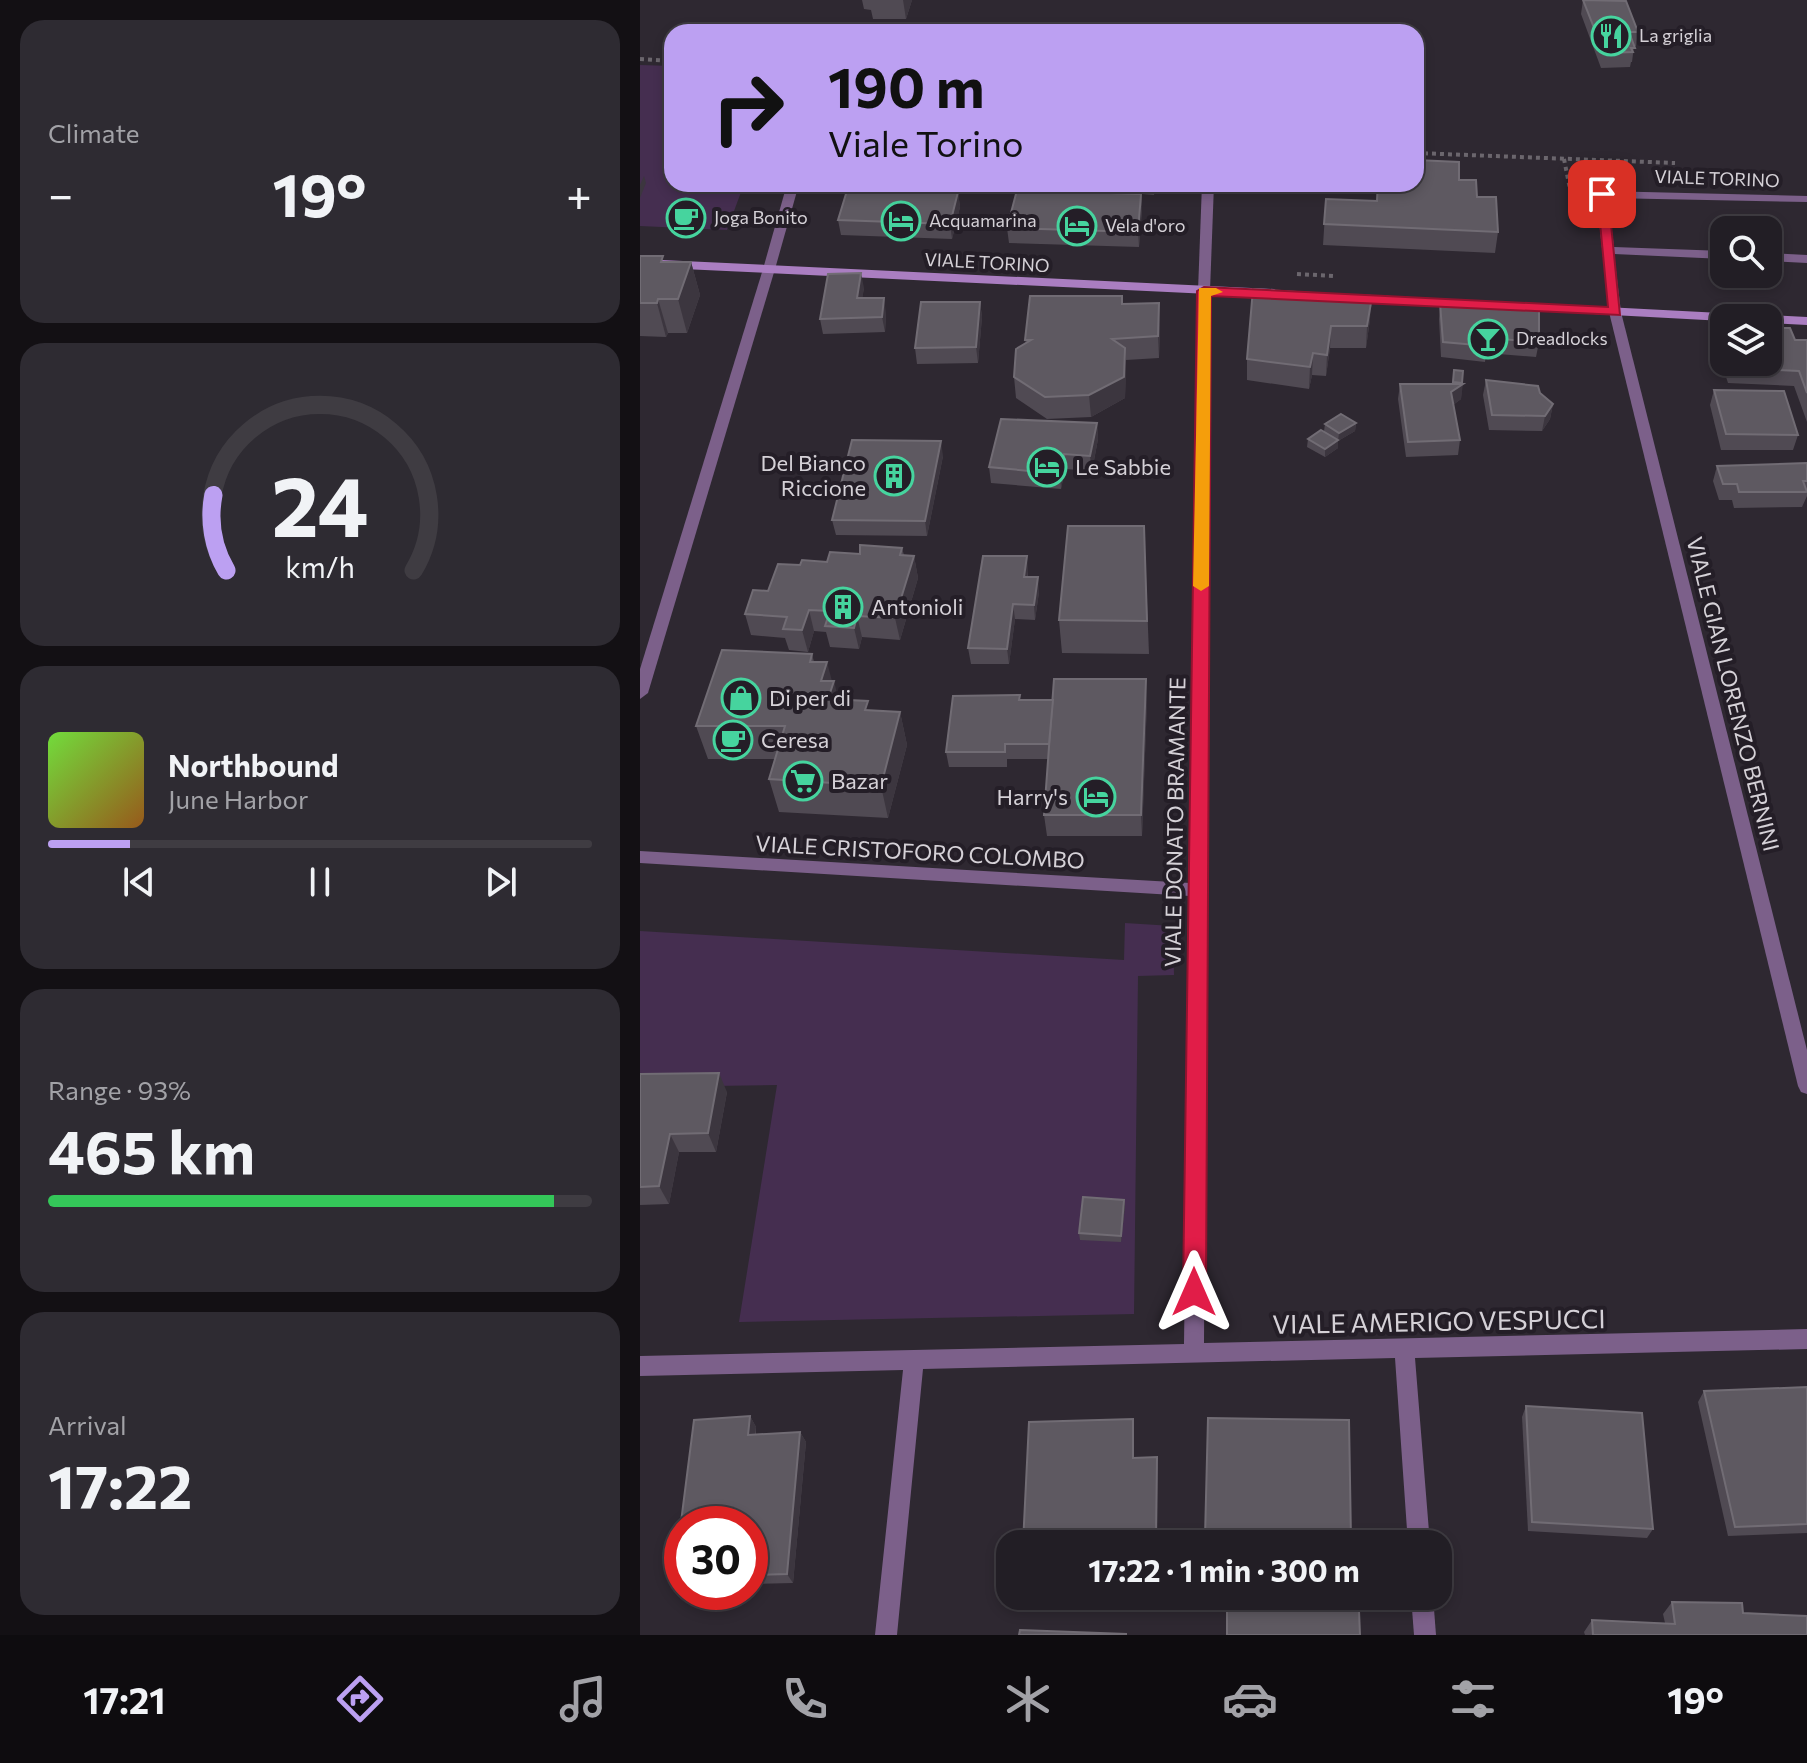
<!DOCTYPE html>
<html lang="en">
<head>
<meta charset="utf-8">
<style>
  body { margin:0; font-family:Commissioner,sans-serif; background:#2e2b32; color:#f1f3f6; height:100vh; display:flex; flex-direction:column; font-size:30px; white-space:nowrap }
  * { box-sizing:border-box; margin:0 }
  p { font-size:26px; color:#a2a2a7 }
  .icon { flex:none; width:44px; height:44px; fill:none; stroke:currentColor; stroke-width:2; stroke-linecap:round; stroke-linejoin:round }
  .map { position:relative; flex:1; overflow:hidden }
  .drawer { display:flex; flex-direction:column; gap:20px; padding:20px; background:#131014; width:640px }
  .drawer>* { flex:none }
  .banner { position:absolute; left:24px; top:24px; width:760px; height:168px; border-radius:24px; box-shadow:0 4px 12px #0003,0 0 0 2px #3f3c42; background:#bca0f2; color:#111; overflow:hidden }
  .controls { position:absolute; left:1070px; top:216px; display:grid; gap:16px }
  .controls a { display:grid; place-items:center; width:72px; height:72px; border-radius:16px; background:#221e25; box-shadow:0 4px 12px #0003,0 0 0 2px #3f3c42; font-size:40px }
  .speed { position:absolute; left:24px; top:1506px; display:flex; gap:16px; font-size:40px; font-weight:700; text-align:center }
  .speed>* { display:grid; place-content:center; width:104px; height:104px; border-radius:50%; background:#221e25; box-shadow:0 4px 12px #0003,0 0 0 2px #3f3c42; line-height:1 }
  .speed .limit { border:12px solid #d22; background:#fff; color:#111 }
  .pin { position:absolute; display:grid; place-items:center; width:68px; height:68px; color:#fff; margin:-34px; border-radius:16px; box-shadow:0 4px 12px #0006 }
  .me { position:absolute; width:88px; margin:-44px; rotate:0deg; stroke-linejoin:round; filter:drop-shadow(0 0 6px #0008) }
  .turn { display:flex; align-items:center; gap:28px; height:168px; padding:0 32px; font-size:36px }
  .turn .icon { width:104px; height:104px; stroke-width:2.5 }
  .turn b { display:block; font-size:56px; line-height:68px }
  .big { font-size:60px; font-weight:700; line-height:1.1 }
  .drawer .card { flex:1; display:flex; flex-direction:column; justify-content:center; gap:12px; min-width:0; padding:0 28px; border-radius:24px; background:#2e2b32 }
  .drawer .dial { align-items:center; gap:0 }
  .dial svg { height:208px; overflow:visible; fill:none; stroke:#3f3c42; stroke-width:7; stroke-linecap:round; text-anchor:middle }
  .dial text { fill:#f1f3f6; stroke:none }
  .song { display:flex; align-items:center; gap:24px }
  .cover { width:96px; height:96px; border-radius:12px; background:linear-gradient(135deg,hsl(100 70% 55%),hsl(30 70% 35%)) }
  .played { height:8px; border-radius:4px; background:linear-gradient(90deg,#bca0f2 15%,#3f3c42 15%) }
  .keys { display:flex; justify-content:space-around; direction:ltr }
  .heat { display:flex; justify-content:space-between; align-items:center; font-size:44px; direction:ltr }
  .charge { height:12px; border-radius:6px; background:linear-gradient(90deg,#34c759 93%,#3f3c42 0) }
  .trip { position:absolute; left:356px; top:1530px; width:456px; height:80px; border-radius:24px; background:#221e25; box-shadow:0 4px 12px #0003,0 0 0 2px #3f3c42; font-weight:700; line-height:80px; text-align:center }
  .menu { display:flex; height:128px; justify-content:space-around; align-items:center; background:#0e0c0f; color:#a2a2a7 }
  .menu .icon { width:56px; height:56px }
  .menu .active { color:#bca0f2 }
  .menu b { font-size:36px; color:#f1f3f6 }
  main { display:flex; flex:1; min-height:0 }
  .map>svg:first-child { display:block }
  .green { fill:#452e50 }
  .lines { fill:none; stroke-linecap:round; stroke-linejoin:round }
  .path { stroke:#6b666d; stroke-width:4; stroke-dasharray:4 4; stroke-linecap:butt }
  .lane { fill:#7c608a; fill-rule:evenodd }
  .street { fill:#7c608a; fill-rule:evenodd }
  .secondary { fill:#aa7ec1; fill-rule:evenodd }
  .wall { fill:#504a53 }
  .shaded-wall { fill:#3c363f }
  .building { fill:#5e5961; stroke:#716c74; stroke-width:2 }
  .route { fill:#e11d48; stroke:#92132f; stroke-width:2 }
  .slow { fill:#f59e0b }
  .labels { text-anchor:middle; stroke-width:8; stroke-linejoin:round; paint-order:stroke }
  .far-poi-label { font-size:18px; fill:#d5d1d7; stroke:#241e27; text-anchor:start }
  .far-street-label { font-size:18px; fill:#d5d1d7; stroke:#241e27 }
  .poi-label { font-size:22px; fill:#d5d1d7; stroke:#241e27; text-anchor:start }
  .street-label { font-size:22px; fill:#d5d1d7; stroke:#241e27 }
  .near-street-label { font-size:26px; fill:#d5d1d7; stroke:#241e27 }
</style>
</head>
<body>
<main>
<section class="drawer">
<div class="card"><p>Climate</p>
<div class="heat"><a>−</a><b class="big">19°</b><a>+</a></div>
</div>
<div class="card dial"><svg viewBox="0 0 100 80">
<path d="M14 69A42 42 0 1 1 86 69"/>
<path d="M14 69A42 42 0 0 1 9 40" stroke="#bca0f2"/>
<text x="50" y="56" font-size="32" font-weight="700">24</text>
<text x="50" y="72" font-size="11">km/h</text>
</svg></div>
<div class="card">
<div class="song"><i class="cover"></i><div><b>Northbound</b><p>June Harbor</p></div></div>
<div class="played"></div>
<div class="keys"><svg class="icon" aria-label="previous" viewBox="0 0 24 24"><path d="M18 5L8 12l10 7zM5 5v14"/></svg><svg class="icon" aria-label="pause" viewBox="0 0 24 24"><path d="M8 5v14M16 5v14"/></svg><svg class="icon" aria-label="next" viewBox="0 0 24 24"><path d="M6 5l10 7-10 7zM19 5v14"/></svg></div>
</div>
<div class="card"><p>Range · 93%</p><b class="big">465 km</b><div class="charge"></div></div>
<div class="card"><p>Arrival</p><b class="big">17:22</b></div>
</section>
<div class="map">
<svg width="1167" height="1635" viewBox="0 0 1167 1635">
  <rect width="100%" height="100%" fill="#2e2831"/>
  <g class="green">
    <path d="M0 65 32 66V184H104L87 230 0 226Z"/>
    <path d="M485 923 533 926 534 975 498 976 494 1314 99 1322 137 1085 0 1087V931L484 960Z"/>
  </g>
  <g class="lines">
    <g class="path">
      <path d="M0 59 32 61"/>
      <path d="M776 153 1035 163"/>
      <path d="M924 159 930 189"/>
      <path d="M657 274 695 276"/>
    </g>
    <g class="lane">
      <path d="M147 184H159L135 269 129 273 123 269Z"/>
      <path d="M562 184H574L570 291 564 295 558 291Z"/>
      <path d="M962 191 1167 196V202L968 198 974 247 1084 251V259L974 254 981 312 975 316 969 312 956 194Z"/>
      <path d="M1128 253 1167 255V263L1128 261Z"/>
    </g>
    <g class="street">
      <path d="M129 265 135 269 8 693 0 699V669L123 269Z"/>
      <path d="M564 287 570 291 564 1343 1167 1329V1349L775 1358 790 1544H768L755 1358 283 1369 257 1635H235L263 1370 0 1376V1356L544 1344 550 896 0 863V851L550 883 558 291Z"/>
      <path d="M975 308 981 312 1167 1050V1094L1161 1092 1158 1086 969 312Z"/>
      <path d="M771 1596H793L796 1635H774Z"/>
    </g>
    <g class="secondary">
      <path d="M0 259 634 289 640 293 634 297 0 267Z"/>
      <path d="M713 294 1100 314 1106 318H1084V321L709 301 707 298Z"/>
      <path d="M1128 315 1167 317V325L1128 323V318H1123Z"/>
    </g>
  </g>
  <g class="wall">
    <path d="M222 0H272L266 19H233L231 10 224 9Z"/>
    <path d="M943 0 998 32 996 46H994L992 62H991L990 67 961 68 941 14Z"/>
    <path d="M819 180 837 197 858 232 855 253 683 245 686 199 736 201 737 184Z"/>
    <path d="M114 184H137L136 191H116Z"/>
    <path d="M269 184V189L318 192 320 207 312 239 201 235 198 220Z"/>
    <path d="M364 184H516L514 195 502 194V209L499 247 369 243 367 228 475 193 365 188Z"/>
    <path d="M0 256 24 262H51L60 295 47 333H28L26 337 0 336Z"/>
    <path d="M224 288 222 298 246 313 245 332 183 334 180 319Z"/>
    <path d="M613 289 730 319 726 348H690L686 376 672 375 669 389 607 380V359Z"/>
    <path d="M340 302 342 317 338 363 277 364 275 348Z"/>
    <path d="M800 303 899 342 896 357 846 353 845 362 801 357 799 319Z"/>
    <path d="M483 304 520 325 519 358 486 360 485 398 451 417 407 419 376 398 374 377 386 343 385 340Z"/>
    <path d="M1079 328H1084V362H1128L1155 340H1167V422L1154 386 1088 383 1075 343Z"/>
    <path d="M814 370 823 371 821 399 813 405 820 440 818 455 766 457 758 399 760 384H812Z"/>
    <path d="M846 380 900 393 913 404 910 419 902 431 849 430 843 395Z"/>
    <path d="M1074 390 1158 435 1153 450H1081L1070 405Z"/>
    <path d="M457 423 458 439 452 471 425 469 421 489 351 483 349 467Z"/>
    <path d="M716 423 715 431 698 441V448L685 457 667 447 668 439 684 431 685 424Z"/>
    <path d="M303 456 287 536 196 535 192 520Z"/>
    <path d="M1167 463V496L1162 507 1094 508 1092 500H1079L1073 481 1077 466Z"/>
    <path d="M504 526 509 654 422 653 419 620Z"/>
    <path d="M262 548 264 555 274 556 278 578 260 640 222 637 219 649 190 647 186 632 174 631 168 652 149 650 145 638 111 635 105 614 128 591 160 565 187 562 220 554Z"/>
    <path d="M388 571V577L399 592 395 620 375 619 369 664H331L328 648Z"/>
    <path d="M172 654 174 662 192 681 198 700 230 710 260 712 267 745 248 818 139 812 129 779 135 759H68L56 726Z"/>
    <path d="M381 700H507L502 836H407L404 815 408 759H367V767H309L306 752Z"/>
    <path d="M0 1074 87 1092 76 1152H39L29 1204 0 1205Z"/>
    <path d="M484 1200 485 1206 481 1242 440 1240 439 1233Z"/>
    <path d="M1167 1387V1533L1088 1536 1058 1402 1064 1391Z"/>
    <path d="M886 1406 1013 1529 1007 1538 888 1531 882 1417Z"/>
    <path d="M110 1416 116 1427V1434L160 1432 166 1442 153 1583 110 1584V1524H42L41 1586 34 1577 54 1420Z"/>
    <path d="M568 1418 711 1540 710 1544H565Z"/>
    <path d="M494 1430V1458L517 1457V1544H383Z"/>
    <path d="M1032 1602 1103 1613 1167 1635H945L944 1632 952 1620 1025 1623 1023 1614Z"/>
  </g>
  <g class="shaded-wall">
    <path d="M263 0H272L266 19Z"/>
    <path d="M4 176 6 183 0 198V185Z"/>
    <path d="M318 192 320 207 312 239 310 224Z"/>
    <path d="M501 194 502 209 499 247 498 232Z"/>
    <path d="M51 262 60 295 47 333 38 299Z"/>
    <path d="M221 273 224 288 220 313 217 298Z"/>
    <path d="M732 297 730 319 726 348 727 326Z"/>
    <path d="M244 298 246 313 245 332 242 317Z"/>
    <path d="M18 299 28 333 26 337 17 303Z"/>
    <path d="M340 302 342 317 338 363 336 347Z"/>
    <path d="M519 303 520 325 519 358 518 336Z"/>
    <path d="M691 326 690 348 686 376 687 355Z"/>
    <path d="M485 348 486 369 485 398 451 417 449 395Z"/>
    <path d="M673 353 672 375 669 389 670 367Z"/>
    <path d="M823 384 821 399 809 408 811 392Z"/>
    <path d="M913 404 910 419 902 431 905 416Z"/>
    <path d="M457 423 458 439 452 471 450 456Z"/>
    <path d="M716 423 715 431 698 441 699 433Z"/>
    <path d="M698 440V448L685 457V449Z"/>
    <path d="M301 441 303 456 287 536 285 521Z"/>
    <path d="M424 454 425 469 421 489 420 474Z"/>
    <path d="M274 556 278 578 260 640 255 618Z"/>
    <path d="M387 556 388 571 386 592 384 577Z"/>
    <path d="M398 577 399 592 395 620 394 605Z"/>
    <path d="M373 604 375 619 369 664 367 649Z"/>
    <path d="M169 610 174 631 168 652 162 630Z"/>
    <path d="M217 616 222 637 219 649 214 628Z"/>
    <path d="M187 662 193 685 194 681 202 714 197 732 181 681Z"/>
    <path d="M506 679 507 700 502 836 501 815Z"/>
    <path d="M260 712 267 745 248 818 241 786Z"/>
    <path d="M79 1073 87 1092 76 1152 68 1133Z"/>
    <path d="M30 1134 39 1152 29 1204 19 1186Z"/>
    <path d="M484 1200 485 1206 481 1242V1236Z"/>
    <path d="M110 1416 116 1427 114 1445 108 1435Z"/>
    <path d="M160 1432 166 1442 153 1583 147 1574Z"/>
    <path d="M517 1457 518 1468 517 1544 516 1537Z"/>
  </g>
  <g class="building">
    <path d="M943 0 986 1 998 32H989L995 48H991L993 52 964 53Z"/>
    <path d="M776 160 819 162V180H836L837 197H856L858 232 684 224 686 199 737 201 738 184H776Z"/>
    <path d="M209 184H268L267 189 318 192 310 224 198 220Z"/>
    <path d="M377 190 501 194 498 232 367 228Z"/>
    <path d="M0 256H23L21 262H51L38 299H18L17 303H0Z"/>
    <path d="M221 273 217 298H244L242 317 180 319 188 274Z"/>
    <path d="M613 289 732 297 727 326H691L687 355 673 353 670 367 607 359Z"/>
    <path d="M390 296H482V304L519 303 518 336 472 339 485 348 484 377 449 395 405 397 374 377 376 349 391 340H385Z"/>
    <path d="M281 302H340L336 347 275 348Z"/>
    <path d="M800 303 899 309V342L848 338 847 346 803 342Z"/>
    <path d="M1079 328H1084V342Z"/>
    <path d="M1128 328H1150L1155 340H1167V393L1159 371 1093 368 1091 362H1128Z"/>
    <path d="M814 370 823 371 822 383 813 382Z"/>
    <path d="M846 380 898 386 900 393 913 404 905 416 852 415Z"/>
    <path d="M760 384H823L811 392 820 440 768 442Z"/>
    <path d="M1074 390 1144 391 1158 435 1086 434Z"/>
    <path d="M701 414 716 423 699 433 685 424Z"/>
    <path d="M361 419 457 423 450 456 424 454 420 474 349 467Z"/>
    <path d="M681 430 698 440 685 449 668 439Z"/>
    <path d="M212 440 301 441 285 521 192 520Z"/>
    <path d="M1167 463V481H1163L1167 492H1099L1097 484H1083L1077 466Z"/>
    <path d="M428 526H504L507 621 419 620Z"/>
    <path d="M220 545 262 548 260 555 274 556 255 618 217 616 214 628 185 626 190 611 169 610 162 630 143 629 147 617 105 614 113 590 128 591 138 564 160 565 162 560 187 562 190 552 220 554Z"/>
    <path d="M343 556H387L384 577H398L394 605 373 604 367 649 328 648Z"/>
    <path d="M82 650 172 654 170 662H187L181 681H194L188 699 228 701 225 710 260 712 241 786 129 779 145 726H56Z"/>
    <path d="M414 679H506L501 815H404Z"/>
    <path d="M380 695 379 700H413L409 744H365V752H306L313 696Z"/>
    <path d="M79 1073 68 1133 30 1134 19 1186 0 1187V1074Z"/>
    <path d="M443 1197 484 1200 481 1236 439 1233Z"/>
    <path d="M1167 1387V1524L1095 1527 1064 1391Z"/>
    <path d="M886 1406 1002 1413 1013 1529 892 1522Z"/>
    <path d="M110 1416 108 1435 160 1432 147 1574 110 1575V1524H42V1577H34L54 1420Z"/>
    <path d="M568 1418 709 1420 711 1540 565 1537Z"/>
    <path d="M493 1419V1458L517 1457 516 1537 457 1538 456 1544H383L389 1422Z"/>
    <path d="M1032 1602 1102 1603 1103 1613 1167 1616V1635H953L952 1620 1035 1624Z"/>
    <path d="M587 1609 719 1611 720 1635H587Z"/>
    <path d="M380 1630 487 1634 379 1635Z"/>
  </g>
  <path class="route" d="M957 191 968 194 980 315 571 296 566 1292 562 1300 554 1303 547 1300 543 1292 557 291 564 287 968 307Z"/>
  <path class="slow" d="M559 288H576L583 292 571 296 569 586 561 591 553 586Z"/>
  <defs>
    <g id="restaurant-ring" transform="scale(2)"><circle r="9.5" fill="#241e27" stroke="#46d49e" stroke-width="1.5"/><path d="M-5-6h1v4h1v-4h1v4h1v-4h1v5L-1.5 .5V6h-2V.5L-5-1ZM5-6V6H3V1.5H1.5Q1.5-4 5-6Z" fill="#46d49e"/></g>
    <g id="cafe-ring" transform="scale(2)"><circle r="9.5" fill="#241e27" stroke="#46d49e" stroke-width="1.5"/><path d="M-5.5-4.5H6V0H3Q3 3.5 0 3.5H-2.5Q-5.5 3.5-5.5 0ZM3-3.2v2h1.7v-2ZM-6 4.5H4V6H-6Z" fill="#46d49e"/></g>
    <g id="hotel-ring" transform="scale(2)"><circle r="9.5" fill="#241e27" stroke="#46d49e" stroke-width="1.5"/><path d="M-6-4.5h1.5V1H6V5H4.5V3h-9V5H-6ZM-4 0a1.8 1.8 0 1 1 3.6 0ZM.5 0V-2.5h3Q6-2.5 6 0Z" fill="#46d49e"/></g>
    <g id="bar-ring" transform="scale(2)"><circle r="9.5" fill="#241e27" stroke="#46d49e" stroke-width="1.5"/><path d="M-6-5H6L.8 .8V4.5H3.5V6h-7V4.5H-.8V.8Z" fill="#46d49e"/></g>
    <g id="building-ring" transform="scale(2)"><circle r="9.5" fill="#241e27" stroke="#46d49e" stroke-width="1.5"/><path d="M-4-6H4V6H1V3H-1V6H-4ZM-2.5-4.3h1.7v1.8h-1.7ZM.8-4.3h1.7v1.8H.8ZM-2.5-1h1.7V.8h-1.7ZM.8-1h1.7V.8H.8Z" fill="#46d49e"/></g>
    <g id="shop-ring" transform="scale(2)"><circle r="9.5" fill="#241e27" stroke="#46d49e" stroke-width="1.5"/><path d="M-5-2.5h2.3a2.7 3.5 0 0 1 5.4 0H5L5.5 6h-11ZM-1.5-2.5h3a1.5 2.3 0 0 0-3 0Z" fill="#46d49e"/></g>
    <g id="supermarket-ring" transform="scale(2)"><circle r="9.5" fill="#241e27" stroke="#46d49e" stroke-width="1.5"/><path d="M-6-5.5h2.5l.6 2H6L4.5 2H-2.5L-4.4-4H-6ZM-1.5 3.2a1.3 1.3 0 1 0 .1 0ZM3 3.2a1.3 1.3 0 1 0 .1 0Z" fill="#46d49e"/></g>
  </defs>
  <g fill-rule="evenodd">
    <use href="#restaurant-ring" x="971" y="36"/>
    <use href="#cafe-ring" x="46" y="218"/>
    <use href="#hotel-ring" x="261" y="221"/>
    <use href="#hotel-ring" x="437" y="226"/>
    <use href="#bar-ring" x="848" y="339"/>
    <use href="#hotel-ring" x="407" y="467"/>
    <use href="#building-ring" x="254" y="476"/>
    <use href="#building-ring" x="203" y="607"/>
    <use href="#shop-ring" x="101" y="698"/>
    <use href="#cafe-ring" x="93" y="740"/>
    <use href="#supermarket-ring" x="163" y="781"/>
    <use href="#hotel-ring" x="456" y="797"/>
  </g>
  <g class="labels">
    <g class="far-poi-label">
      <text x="999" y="42">La griglia</text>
      <text x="74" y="224">Joga Bonito</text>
      <text x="289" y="227">Acquamarina</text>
      <text x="465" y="232">Vela d'oro</text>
      <text x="876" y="345">Dreadlocks</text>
    </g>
    <g class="far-street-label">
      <text transform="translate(1077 179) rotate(2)" y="6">VIALE TORINO</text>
      <text transform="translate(347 263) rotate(3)" y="6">VIALE TORINO</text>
    </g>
    <g class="poi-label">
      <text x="226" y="471" text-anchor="end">Del Bianco<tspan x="226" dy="25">Riccione</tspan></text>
      <text x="435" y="475">Le Sabbie</text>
      <text x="231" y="615">Antonioli</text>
      <text x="129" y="706">Di per di</text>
      <text x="121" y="748">Ceresa</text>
      <text x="191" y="789">Bazar</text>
      <text x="428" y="805" text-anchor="end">Harry's</text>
    </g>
    <g class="street-label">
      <text transform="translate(1093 694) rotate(76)" y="8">VIALE GIAN LORENZO BERNINI</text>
      <text transform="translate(535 822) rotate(-89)" y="8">VIALE DONATO BRAMANTE</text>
      <text transform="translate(280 852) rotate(3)" y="8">VIALE CRISTOFORO COLOMBO</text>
    </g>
    <g class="near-street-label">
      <text transform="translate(799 1322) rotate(-1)" y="9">VIALE AMERIGO VESPUCCI</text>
    </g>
  </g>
</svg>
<div class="controls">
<a><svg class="icon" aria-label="search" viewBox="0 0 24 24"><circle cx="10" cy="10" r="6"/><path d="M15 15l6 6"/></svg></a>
<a><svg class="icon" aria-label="layers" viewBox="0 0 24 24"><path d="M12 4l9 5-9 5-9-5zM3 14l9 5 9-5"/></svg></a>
</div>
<div class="speed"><div class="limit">30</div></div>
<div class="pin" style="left:962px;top:194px;background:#d93025"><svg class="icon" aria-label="arrive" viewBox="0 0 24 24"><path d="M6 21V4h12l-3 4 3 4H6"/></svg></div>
<svg class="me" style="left:554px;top:1292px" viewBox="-20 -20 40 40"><path d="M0-17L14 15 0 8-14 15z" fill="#e11d48" stroke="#fff" stroke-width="4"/></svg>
<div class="trip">17:22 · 1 min · 300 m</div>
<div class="banner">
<div class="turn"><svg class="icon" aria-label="right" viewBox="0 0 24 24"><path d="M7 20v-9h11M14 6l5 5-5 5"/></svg><div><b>190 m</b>Viale Torino</div></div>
</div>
</div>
</main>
<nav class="menu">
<b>17:21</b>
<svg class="icon active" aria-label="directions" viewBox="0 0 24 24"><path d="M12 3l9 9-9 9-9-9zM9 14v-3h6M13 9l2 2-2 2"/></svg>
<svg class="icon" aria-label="music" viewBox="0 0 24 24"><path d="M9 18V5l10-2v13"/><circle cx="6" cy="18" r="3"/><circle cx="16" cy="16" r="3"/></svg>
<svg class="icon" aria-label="phone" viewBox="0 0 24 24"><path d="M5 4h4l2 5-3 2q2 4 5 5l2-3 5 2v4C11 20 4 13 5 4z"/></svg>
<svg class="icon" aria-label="climate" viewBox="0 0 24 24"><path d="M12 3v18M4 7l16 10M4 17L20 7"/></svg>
<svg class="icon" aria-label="car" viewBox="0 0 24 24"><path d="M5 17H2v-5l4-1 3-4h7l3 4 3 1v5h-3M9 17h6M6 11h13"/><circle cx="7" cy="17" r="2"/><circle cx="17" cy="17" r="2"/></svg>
<svg class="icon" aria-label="filters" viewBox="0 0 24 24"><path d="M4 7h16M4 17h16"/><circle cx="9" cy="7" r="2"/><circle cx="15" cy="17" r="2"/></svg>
<b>19°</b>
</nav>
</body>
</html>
